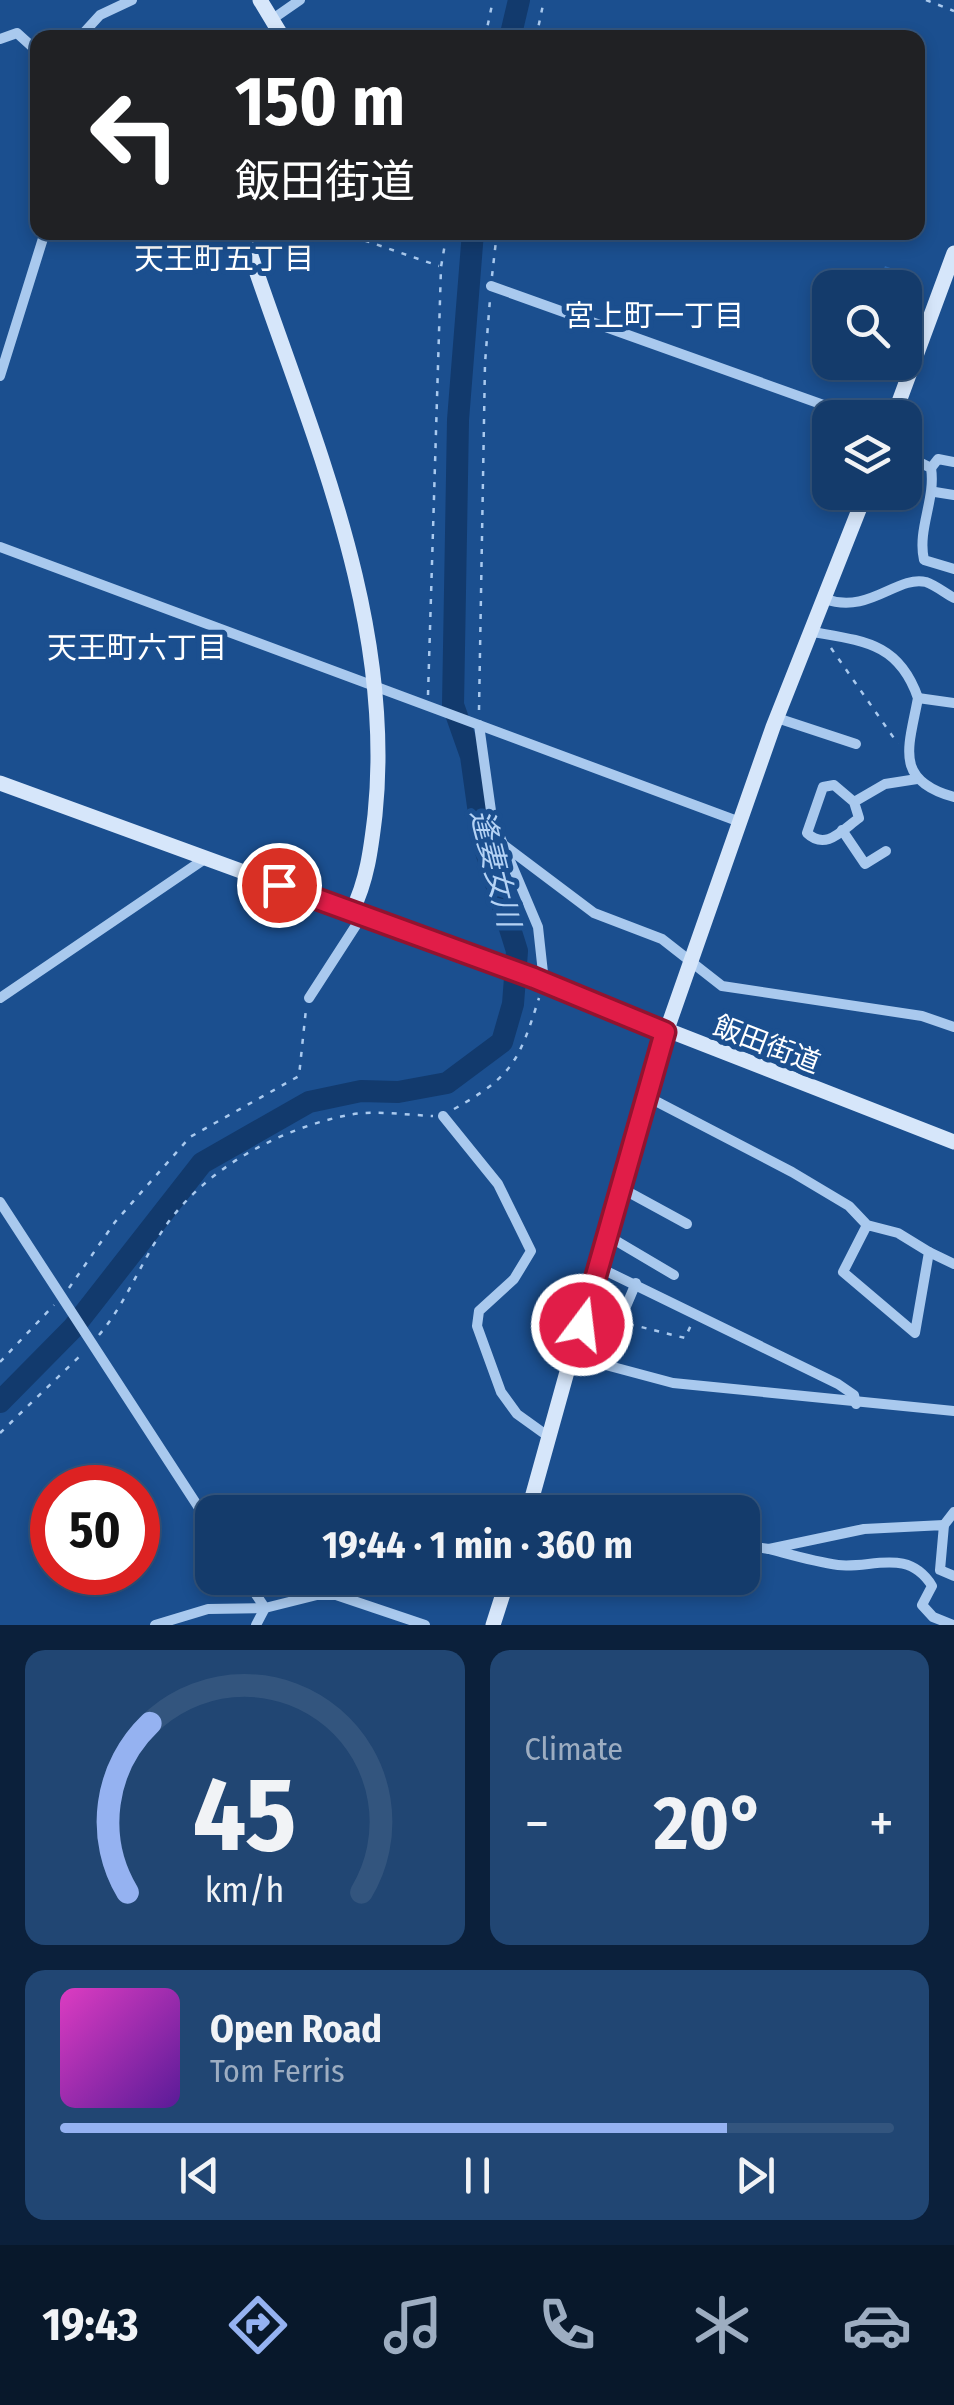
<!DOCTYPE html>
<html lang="en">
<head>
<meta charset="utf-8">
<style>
  body { margin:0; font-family:"Fira Sans Condensed","Noto Sans JP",sans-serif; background:#214673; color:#f1f3f6; height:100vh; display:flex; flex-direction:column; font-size:38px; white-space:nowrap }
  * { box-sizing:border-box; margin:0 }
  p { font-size:32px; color:#9dadc1 }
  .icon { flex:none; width:55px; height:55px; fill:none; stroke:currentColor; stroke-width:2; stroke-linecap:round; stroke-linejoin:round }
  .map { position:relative; height:1625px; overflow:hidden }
  .sheet { display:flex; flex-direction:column; gap:25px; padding:25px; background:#0b203b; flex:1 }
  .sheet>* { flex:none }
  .hud { position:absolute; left:30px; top:30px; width:895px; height:210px; border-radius:20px; box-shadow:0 5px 15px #0003,0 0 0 2px #33557e; background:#202124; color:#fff; overflow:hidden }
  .buttons { position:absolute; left:812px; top:270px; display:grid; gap:20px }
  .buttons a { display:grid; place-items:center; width:110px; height:110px; border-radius:20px; background:#143b6b; box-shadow:0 5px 15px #0003,0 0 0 2px #33557e; font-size:50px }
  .speed { position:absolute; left:30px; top:1465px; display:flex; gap:20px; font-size:50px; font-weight:700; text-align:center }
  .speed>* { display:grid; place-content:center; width:130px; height:130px; border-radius:50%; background:#143b6b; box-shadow:0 5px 15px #0003,0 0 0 2px #33557e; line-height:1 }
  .speed .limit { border:15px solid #d22; background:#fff; color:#111 }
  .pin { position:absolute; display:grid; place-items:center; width:85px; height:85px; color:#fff; margin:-42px; border:5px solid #fff; border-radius:50%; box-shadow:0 2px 10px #0007 }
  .me { position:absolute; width:110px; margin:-55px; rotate:15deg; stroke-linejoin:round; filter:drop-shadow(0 0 8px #0008) }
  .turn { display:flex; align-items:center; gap:35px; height:210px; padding:0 40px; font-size:45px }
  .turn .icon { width:130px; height:130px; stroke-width:2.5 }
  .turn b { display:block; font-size:70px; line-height:85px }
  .big { font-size:75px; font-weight:700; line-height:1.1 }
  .sheet .tile { flex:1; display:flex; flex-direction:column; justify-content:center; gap:15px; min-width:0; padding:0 35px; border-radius:20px; background:#214673 }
  .sheet .dial { align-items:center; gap:0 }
  .dial svg { height:260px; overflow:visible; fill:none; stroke:#33557e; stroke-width:7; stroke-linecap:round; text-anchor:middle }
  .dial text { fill:#f1f3f6; stroke:none }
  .song { display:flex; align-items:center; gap:30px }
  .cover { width:120px; height:120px; border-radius:15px; background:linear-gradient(135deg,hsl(310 70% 55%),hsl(270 70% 35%)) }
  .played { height:10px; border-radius:5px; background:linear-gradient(90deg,#95b2f1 80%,#33557e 80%) }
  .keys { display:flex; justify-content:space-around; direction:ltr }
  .heat { display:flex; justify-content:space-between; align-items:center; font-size:55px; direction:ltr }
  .sheet .tiles { flex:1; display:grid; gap:25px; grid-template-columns:1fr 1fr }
  .tile:last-child { grid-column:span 2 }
  .trip { position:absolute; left:195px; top:1495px; width:565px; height:100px; border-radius:20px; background:#143b6b; box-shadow:0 5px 15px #0003,0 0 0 2px #33557e; font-weight:700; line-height:100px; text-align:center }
  .dock { display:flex; height:160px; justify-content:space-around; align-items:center; background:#08182b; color:#9dadc1 }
  .dock .icon { width:70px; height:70px }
  .dock .active { color:#95b2f1 }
  .dock b { font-size:45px; color:#f1f3f6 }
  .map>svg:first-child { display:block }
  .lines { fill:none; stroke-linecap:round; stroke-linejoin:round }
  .river { stroke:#123a6d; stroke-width:22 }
  .building { fill:#2a66ad }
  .path { stroke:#a9c9ee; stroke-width:2.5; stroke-dasharray:5 8; stroke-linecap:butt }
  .street { stroke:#a9c9ee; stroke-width:10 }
  .secondary { stroke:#d6e6fa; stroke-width:15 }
  .route-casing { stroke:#92132f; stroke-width:25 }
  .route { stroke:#e11d48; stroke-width:18 }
  .labels { text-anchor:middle; stroke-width:10; stroke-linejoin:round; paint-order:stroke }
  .street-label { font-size:28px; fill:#fff; stroke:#1b4f8f }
  .neighbourhood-label { font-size:30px; fill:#fff; stroke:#1b4f8f }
  .water-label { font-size:30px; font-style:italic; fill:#b5d3f5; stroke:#1b4f8f }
</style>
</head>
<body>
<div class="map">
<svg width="954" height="1625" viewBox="0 0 954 1625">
  <rect width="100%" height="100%" fill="#1b4f8f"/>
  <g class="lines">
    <g class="river">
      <path d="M510 38 519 0"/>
      <path d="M0 1402 73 1328 202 1163 309 1102 361 1091 398 1092 447 1083 502 1042 513 1004 517 951 483 842 471 756 453 705 458 420 473 232"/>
    </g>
  </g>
  <path class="building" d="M885 266 904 273 899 288H877Z"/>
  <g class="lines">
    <g class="path">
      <path d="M926 0 954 11"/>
      <path d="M485 38 493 0"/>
      <path d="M536 38 544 0"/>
      <path d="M340 232 439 266"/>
      <path d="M492 276 497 232"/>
      <path d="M831 648 898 744"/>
      <path d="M428 695 441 267 447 232"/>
      <path d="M479 710 485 363 490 299"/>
      <path d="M454 1109C513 1076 519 1061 539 998"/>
      <path d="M69 1288 115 1222 190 1137 299 1076 306 1009"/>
      <path d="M629 1324 685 1338 691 1325"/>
      <path d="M99 1335C127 1302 142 1259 167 1224 208 1167 280 1129 348 1115 374 1110 407 1115 433 1116"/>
      <path d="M0 1362 54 1305"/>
      <path d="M0 1433 84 1352"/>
    </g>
    <g class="street">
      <path d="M274 18 300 0"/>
      <path d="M79 38 100 15 132 0"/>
      <path d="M0 39 17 33 38 52"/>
      <path d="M491 286 860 418"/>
      <path d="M0 376 45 232"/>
      <path d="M905 455 931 468C936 499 917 529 924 560L954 569"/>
      <path d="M931 468 938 459 954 462"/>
      <path d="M935 492 954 495"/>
      <path d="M0 547 740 822"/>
      <path d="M825 599C869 615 897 575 926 582 935 585 945 593 954 598"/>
      <path d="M813 632C864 641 899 643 918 698 909 747 893 780 954 797"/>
      <path d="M918 698 954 703"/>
      <path d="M777 718 856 744"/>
      <path d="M479 725 492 818 538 927 544 982"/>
      <path d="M854 802 859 818C842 830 826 851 807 833L823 787 834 785 854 802 885 784 917 779"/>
      <path d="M842 830 865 864 886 851"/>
      <path d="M505 846 594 913 662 939 722 986 922 1016 954 1027"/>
      <path d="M0 998 206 858"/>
      <path d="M309 998 362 916"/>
      <path d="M644 1095 792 1172 849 1206 867 1225 898 1233 929 1252 915 1333 843 1272 867 1225"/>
      <path d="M443 1116 498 1184 531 1251 514 1279 479 1311 477 1326 501 1392 517 1414 549 1437"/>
      <path d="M621 1188 687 1224"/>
      <path d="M0 1202 212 1528"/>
      <path d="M608 1236 674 1275"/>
      <path d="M929 1252 954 1264"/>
      <path d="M598 1267 838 1384 854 1395 856 1404"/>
      <path d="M621 1318 636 1283"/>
      <path d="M572 1356 673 1383 954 1411"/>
      <path d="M592 1512 608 1508 624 1512"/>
      <path d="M726 1512 728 1500"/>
      <path d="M944 1525 954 1512"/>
      <path d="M742 1545 769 1549"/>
      <path d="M245 1578 265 1608"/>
      <path d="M155 1625 208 1609 265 1608 317 1595H336L425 1625"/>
      <path d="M256 1625 265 1608"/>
      <path d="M953 1625 933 1617 922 1605 932 1586C908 1547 871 1569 838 1565 815 1562 792 1555 769 1549L864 1529 944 1525 940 1570 954 1576"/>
    </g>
    <g class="secondary">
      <path d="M260 0 283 38"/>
      <path d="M243 232C305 421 396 612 375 815 371 849 367 881 352 911"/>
      <path d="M893 418 954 253"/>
      <path d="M0 783 534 978 954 1142"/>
      <path d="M528 1512 644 1095 773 727 866 492"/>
      <path d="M493 1625 508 1578"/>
    </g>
  </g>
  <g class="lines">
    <g class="route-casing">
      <path id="route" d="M279 885 534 978 665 1032 582 1325"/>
    </g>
    <use href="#route" class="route"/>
  </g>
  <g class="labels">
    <g class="street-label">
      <text transform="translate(767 1044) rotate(21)" y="10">飯田街道</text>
    </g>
    <g class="neighbourhood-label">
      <text x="224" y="269">天王町五丁目</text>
      <text x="654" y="326">宮上町一丁目</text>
      <text x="137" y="658">天王町六丁目</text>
    </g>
    <g class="water-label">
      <text transform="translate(495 868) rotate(76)" y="10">逢妻女川</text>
    </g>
  </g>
</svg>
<div class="buttons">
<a><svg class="icon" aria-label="search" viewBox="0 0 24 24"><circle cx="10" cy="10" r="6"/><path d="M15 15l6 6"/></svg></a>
<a><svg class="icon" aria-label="layers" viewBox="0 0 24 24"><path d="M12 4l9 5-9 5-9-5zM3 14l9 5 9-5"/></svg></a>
</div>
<div class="speed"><div class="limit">50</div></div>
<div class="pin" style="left:279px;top:885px;background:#d93025"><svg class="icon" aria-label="arrive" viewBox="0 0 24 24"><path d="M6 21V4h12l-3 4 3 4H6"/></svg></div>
<svg class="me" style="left:582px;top:1325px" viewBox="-20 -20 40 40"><circle r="17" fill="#e11d48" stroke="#fff" stroke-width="3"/><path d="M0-11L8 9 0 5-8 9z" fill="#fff"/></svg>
<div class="trip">19:44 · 1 min · 360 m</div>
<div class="hud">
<div class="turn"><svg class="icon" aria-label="left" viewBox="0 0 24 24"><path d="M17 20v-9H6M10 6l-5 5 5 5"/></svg><div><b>150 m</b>飯田街道</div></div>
</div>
</div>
<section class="sheet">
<div class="tiles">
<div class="tile dial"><svg viewBox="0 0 100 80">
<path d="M14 69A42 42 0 1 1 86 69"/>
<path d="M14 69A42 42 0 0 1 21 17" stroke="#95b2f1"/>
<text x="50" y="56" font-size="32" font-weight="700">45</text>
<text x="50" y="72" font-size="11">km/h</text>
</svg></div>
<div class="tile"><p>Climate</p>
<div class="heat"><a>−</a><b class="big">20°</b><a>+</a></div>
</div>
<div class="tile">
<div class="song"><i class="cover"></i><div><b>Open Road</b><p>Tom Ferris</p></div></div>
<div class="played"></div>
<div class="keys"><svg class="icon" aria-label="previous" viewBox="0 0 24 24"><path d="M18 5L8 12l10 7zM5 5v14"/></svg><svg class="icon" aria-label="pause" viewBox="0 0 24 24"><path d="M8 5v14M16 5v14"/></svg><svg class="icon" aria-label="next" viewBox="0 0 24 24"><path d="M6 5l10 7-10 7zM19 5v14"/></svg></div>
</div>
</div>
</section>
<nav class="dock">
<b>19:43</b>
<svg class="icon active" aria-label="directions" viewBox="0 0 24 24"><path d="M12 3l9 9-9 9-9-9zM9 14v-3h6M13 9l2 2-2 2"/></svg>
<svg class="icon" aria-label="music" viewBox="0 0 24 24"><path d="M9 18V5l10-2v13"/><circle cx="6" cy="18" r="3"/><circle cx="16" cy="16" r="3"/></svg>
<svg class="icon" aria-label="phone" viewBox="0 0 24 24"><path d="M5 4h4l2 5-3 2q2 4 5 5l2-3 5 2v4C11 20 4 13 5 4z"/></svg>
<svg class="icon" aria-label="climate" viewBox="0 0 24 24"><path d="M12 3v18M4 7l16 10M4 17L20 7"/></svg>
<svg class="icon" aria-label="car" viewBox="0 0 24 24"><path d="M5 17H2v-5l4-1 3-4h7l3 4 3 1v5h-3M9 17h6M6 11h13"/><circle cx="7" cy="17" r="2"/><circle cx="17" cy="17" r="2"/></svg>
</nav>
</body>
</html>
